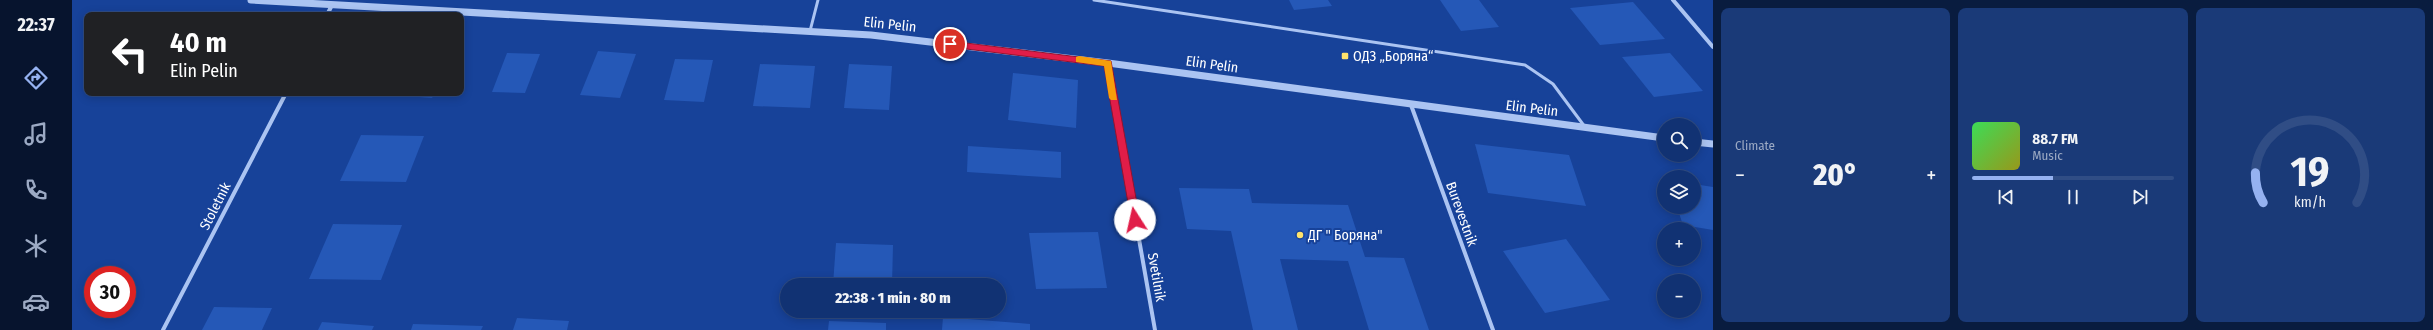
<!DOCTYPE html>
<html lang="en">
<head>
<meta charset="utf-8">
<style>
  body { margin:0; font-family:"Fira Sans Condensed",sans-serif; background:#1a3a78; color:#f1f3f6; height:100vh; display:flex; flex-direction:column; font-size:15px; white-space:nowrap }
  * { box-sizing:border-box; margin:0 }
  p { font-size:13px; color:#9caac4 }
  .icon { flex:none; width:22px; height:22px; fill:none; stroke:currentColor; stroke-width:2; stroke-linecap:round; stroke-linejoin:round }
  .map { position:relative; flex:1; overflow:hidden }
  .details { display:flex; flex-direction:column; gap:8px; padding:8px; background:#091c3f; width:720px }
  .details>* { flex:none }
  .banner { position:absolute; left:12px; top:12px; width:380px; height:84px; border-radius:8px; box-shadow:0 2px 10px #0003,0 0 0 1px #304d85; background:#202124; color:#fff; overflow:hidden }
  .buttons { position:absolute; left:1585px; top:118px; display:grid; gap:8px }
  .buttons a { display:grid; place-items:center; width:44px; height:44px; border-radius:50%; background:#113273; box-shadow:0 2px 10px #0003,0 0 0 1px #304d85; font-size:20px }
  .speed { position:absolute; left:12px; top:266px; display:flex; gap:8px; font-size:20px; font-weight:700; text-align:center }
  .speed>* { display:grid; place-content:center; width:52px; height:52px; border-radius:50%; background:#113273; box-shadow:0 2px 10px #0003,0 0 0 1px #304d85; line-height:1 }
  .speed .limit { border:6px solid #d22; background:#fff; color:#111 }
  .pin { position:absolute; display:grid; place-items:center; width:34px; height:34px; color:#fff; margin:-17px; border:2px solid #fff; border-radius:50%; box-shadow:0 1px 4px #0007 }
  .me { position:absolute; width:44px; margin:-22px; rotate:350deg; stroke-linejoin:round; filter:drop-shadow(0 0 3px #0008) }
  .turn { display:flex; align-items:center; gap:14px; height:84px; padding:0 20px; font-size:18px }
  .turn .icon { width:52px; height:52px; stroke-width:2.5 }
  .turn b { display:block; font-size:28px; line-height:34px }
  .big { font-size:30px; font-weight:800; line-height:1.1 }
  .details .tile { flex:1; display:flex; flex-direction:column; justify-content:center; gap:6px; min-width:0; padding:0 14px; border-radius:8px; background:#1a3a78 }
  .details .dial { align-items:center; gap:0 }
  .dial svg { height:104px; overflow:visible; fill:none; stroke:#304d85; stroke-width:7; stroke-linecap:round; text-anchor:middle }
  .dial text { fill:#f1f3f6; stroke:none }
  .song { display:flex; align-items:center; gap:12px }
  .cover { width:48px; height:48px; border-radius:6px; background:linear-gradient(135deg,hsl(130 70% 55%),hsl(60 70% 35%)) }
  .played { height:4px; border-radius:2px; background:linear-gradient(90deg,#95b2f1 40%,#304d85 40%) }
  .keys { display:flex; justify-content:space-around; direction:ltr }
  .heat { display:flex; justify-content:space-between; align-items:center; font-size:22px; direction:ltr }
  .details .tiles { flex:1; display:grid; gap:8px; grid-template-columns:repeat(3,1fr) }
  .trip { position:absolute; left:708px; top:278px; width:226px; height:40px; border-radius:20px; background:#113273; box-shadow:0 2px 10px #0003,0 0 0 1px #304d85; font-weight:800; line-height:40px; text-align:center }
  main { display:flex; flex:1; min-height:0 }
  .tabs { display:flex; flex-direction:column; width:72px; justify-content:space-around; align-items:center; background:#07142e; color:#9caac4 }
  .tabs .icon { width:28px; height:28px }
  .tabs .selected { color:#95b2f1 }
  .tabs b { font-size:18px; color:#f1f3f6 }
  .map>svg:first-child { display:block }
  .building { fill:#2558b7 }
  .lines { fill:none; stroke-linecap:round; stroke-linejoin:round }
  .service { stroke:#abc4f2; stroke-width:3 }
  .minor { stroke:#abc4f2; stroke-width:4 }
  .tertiary { stroke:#abc4f2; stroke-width:7 }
  .route { fill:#e11d48; stroke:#92132f }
  .slow { fill:#f59e0b }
  .poi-dot { fill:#ffe36c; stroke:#174299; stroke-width:1.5 }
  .labels { text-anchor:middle; stroke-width:4; stroke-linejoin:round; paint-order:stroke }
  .street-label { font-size:14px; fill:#fff; stroke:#174299 }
  .poi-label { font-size:14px; fill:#fff; stroke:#174299; text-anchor:start }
</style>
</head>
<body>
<main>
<nav class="tabs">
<b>22:37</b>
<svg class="icon selected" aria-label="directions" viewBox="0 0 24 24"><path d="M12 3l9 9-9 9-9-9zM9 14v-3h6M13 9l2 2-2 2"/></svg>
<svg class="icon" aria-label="music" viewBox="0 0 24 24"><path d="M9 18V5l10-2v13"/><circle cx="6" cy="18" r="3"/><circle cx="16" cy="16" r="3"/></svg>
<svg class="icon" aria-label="phone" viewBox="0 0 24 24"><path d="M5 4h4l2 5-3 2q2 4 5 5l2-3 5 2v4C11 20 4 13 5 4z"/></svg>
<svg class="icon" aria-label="climate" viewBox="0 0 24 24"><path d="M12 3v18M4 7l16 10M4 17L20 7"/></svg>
<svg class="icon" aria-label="car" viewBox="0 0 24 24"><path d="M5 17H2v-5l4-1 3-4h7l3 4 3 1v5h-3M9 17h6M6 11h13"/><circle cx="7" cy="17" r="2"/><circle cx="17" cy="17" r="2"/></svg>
</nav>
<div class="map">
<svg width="1641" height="330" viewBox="0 0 1641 330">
  <rect width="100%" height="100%" fill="#174299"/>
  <g class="building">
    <path d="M1217 0H1256L1260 6 1222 10Z"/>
    <path d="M1368 0H1407L1427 27 1389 31Z"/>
    <path d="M1561 2 1593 39 1528 45 1498 8Z"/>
    <path d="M526 51 564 54 548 98 508 95Z"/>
    <path d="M435 53 468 54 453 93 420 92Z"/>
    <path d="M1598 53 1631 91 1582 97 1550 57Z"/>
    <path d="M603 59 641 60 632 102 592 100Z"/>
    <path d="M688 64 743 66 738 108 681 106Z"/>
    <path d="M777 64 820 66 817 110 772 108Z"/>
    <path d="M941 73 1006 80 1004 128 936 120Z"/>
    <path d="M323 93H363L360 98 321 95Z"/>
    <path d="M289 135 352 136 334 182 268 181Z"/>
    <path d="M1403 144 1497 155 1514 206 1416 193Z"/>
    <path d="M896 146 989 152V178L895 172Z"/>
    <path d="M1622 184 1641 187V230L1611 225 1605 207H1622Z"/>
    <path d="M1107 188 1177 189 1180 203 1276 205 1293 257 1332 258 1357 330H1297L1276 261 1208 259 1226 330H1181L1159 231 1115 229Z"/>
    <path d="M261 224 330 225 309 280 237 279Z"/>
    <path d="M1026 232 1035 288 964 289 957 233Z"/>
    <path d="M1494 239 1538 300 1473 313 1431 251Z"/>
    <path d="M764 243 821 245 820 285H761Z"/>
    <path d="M142 307 200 308 190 330H130Z"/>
    <path d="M871 317 958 324V330H870Z"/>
    <path d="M445 318 497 321 495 330H441Z"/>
    <path d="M757 321 814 323V330H756Z"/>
    <path d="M250 322 302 326 300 330H246Z"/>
    <path d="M341 324 411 326 409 330H339Z"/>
  </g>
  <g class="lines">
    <g class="service">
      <path d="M1022 0 1453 65 1481 84 1513 127"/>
      <path d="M738 31 746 0"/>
    </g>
    <g class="minor">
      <path d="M1601 0 1641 47"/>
      <path d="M255 15 260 5"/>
      <path d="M1036 63 1083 330"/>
      <path d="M1339 105 1421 330"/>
      <path d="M91 330 214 93"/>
    </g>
    <g class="tertiary">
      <path d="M179 0 799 35 1036 63 1592 138"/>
      <path d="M1622 142 1641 144"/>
    </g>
  </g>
  <path class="route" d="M878 41 1039 61 1068 220 1067 223H1060L1059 220 1032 66 878 47 874 44Z"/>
  <path class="slow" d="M1007 56 1039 61 1045 100H1039L1037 98 1032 66 1004 62V57Z"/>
  <g class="poi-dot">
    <rect x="1269" y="52" width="8" height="8" rx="2"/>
    <circle cx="1228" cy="235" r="4"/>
  </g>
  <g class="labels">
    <g class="street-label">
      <text transform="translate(818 24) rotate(6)" y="5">Elin Pelin</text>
      <text transform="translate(1140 64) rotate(8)" y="5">Elin Pelin</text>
      <text transform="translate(1460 108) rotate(7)" y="5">Elin Pelin</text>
      <text transform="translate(143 206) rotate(-63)" y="5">Stoletnik</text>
      <text transform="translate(1390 214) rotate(70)" y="5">Burevestnik</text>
      <text transform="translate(1085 277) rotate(80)" y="5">Svetilnik</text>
    </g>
    <g class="poi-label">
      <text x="1281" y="61">ОДЗ „Боряна“</text>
      <text x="1236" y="240">ДГ " Боряна"</text>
    </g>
  </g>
</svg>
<div class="buttons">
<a><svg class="icon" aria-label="search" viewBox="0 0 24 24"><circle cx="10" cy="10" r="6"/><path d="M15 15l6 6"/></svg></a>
<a><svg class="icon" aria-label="layers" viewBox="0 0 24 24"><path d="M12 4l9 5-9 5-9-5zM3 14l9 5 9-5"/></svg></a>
<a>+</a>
<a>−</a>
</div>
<div class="speed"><div class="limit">30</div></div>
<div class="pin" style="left:878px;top:44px;background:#d93025"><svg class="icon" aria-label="arrive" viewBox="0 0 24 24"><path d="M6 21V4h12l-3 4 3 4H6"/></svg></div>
<svg class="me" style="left:1063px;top:220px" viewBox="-20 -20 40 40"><circle r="19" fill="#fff"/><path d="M0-13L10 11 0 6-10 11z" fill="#e11d48"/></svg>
<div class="trip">22:38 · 1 min · 80 m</div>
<div class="banner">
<div class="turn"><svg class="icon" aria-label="left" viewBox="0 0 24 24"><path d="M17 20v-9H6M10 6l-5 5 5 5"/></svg><div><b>40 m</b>Elin Pelin</div></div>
</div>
</div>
<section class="details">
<div class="tiles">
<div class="tile"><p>Climate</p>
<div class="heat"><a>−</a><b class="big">20°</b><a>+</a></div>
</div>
<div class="tile">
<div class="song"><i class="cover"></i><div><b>88.7 FM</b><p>Music</p></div></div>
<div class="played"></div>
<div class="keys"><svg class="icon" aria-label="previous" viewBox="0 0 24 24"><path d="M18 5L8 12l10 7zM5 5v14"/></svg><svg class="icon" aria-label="pause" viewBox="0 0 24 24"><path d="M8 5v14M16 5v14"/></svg><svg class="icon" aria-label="next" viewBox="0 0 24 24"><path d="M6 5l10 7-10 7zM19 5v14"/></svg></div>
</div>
<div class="tile dial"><svg viewBox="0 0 100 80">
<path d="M14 69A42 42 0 1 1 86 69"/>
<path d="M14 69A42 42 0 0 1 8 46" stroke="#95b2f1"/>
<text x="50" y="56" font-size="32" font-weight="700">19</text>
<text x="50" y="72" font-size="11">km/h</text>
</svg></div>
</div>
</section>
</main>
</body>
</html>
